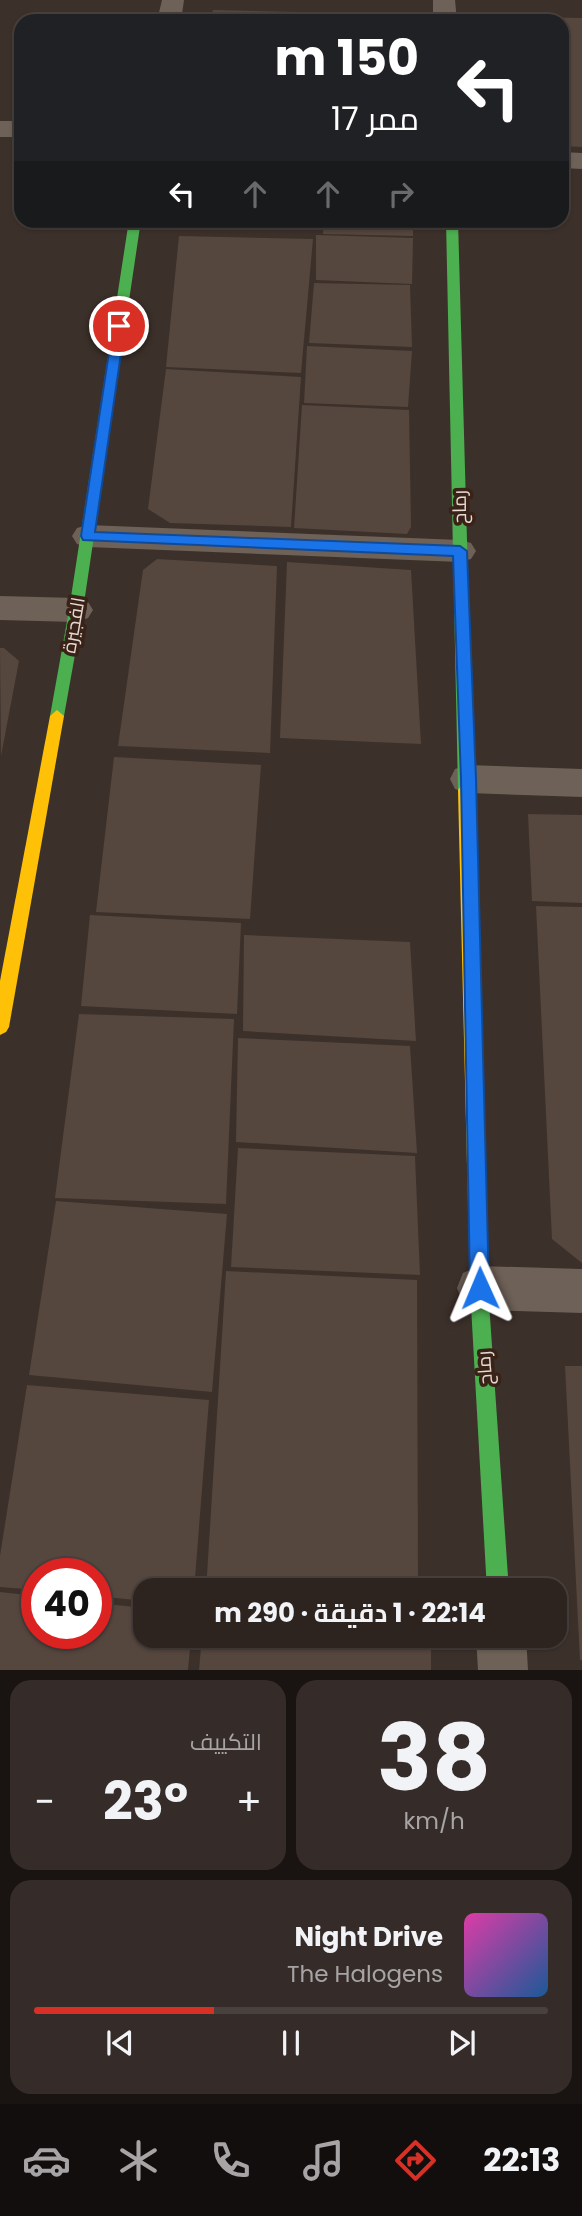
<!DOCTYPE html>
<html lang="ar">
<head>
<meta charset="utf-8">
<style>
  body { margin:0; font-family:Poppins,Cairo,sans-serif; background:#352c29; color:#f1f3f6; direction:rtl; height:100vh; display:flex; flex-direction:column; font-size:26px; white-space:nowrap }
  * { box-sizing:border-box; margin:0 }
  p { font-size:23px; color:#a7a4a5 }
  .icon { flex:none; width:38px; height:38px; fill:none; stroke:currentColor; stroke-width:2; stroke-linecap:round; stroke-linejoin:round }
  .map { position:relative; height:1670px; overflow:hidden; direction:ltr }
  .details { display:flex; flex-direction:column; gap:10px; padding:10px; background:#191412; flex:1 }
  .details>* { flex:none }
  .top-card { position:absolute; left:14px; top:14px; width:555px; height:214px; border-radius:21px; box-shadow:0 2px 5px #0004,0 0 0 2px #48413e; direction:rtl; background:#202124; color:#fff; overflow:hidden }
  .speed { position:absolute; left:21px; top:1558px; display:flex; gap:14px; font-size:35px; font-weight:700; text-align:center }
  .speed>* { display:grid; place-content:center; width:91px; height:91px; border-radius:50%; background:#2d2420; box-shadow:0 2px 5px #0004,0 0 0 2px #48413e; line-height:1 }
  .speed .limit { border:10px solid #d22; background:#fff; color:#111 }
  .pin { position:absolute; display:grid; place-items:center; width:60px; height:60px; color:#fff; margin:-30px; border:4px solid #fff; border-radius:50%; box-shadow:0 2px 7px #0007 }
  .me { position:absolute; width:77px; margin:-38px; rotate:359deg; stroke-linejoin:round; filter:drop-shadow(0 0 5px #0008) }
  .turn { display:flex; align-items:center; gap:24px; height:147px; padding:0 35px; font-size:32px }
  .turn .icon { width:91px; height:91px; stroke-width:2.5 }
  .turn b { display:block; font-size:49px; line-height:60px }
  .lanes { display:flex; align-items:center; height:66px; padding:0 35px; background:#0003; justify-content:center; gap:35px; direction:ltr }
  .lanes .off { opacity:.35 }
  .big { font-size:52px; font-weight:700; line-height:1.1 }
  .details .card { flex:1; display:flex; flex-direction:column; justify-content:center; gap:10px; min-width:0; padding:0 24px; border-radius:21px; background:#352c29 }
  .details .dial { align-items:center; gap:0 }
  .dial b { font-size:91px; line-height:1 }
  .song { display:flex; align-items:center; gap:21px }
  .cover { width:84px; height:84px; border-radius:10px; background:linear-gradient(135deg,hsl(320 70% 55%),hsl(210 70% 35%)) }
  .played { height:7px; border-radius:4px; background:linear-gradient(90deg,#d93025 35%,#48413e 35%) }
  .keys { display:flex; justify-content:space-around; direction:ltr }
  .heat { display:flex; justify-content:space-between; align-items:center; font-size:38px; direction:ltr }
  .details .tiles { flex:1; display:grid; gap:10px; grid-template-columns:1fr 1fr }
  .card:last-child { grid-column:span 2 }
  .trip { position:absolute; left:133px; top:1578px; width:434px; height:70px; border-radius:21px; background:#2d2420; box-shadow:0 2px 5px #0004,0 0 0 2px #48413e; font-weight:700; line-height:70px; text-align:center; direction:rtl }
  .tab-bar { display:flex; height:112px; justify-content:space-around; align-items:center; background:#120e0d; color:#a7a4a5 }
  .tab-bar .icon { width:49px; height:49px }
  .tab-bar .active { color:#d93025 }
  .tab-bar b { font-size:32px; color:#f1f3f6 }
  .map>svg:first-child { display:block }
  .building { fill:#55463e }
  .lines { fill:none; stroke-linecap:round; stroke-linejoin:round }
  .street { fill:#6e6157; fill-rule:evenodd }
  .fast { fill:#4caf50; fill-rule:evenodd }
  .slow { fill:#ffc107; fill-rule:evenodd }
  .route { fill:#1a73e8; stroke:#114b97; stroke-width:2 }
  .labels { text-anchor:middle; stroke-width:7; stroke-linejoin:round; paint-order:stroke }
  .street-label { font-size:19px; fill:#e8d9d2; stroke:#392318 }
</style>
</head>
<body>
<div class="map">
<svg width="582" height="1670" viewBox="0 0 582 1670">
  <rect width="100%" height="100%" fill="#3c302a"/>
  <g class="building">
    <path d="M213 10 338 13V21H211Z"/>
    <path d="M342 14H404L412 21H342Z"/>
    <path d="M490 16 582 18V147L562 146V21H487Z"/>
    <path d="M324 220H413V236L323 234Z"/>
    <path d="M316 235 413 238 412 284 316 280Z"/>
    <path d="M179 236 313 239 301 373 166 367Z"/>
    <path d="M314 283 410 285 412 347 309 343Z"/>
    <path d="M307 346 412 351 408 407 304 403Z"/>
    <path d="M166 369 301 377 291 527 170 523 148 509Z"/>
    <path d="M302 405 409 410 411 527 407 534 294 528Z"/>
    <path d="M157 559 277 566 270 753 118 746 143 570Z"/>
    <path d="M287 562 411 570 421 744 280 738Z"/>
    <path d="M0 648H4L19 661 1 756Z"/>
    <path d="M114 757 261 765 250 919 96 912Z"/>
    <path d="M528 814 582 815V903L532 901Z"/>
    <path d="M536 906 582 907V1263L552 1239Z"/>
    <path d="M90 915 241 923 237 1014 81 1006Z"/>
    <path d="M244 935 410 942 416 1041 243 1031Z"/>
    <path d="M79 1014 234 1019 226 1204 55 1198Z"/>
    <path d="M238 1038 410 1046 417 1153 236 1142Z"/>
    <path d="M238 1148 415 1156 420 1275 231 1267Z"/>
    <path d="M56 1201 227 1214 212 1392 29 1375Z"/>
    <path d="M226 1271 417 1280 418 1591H206Z"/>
    <path d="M565 1366H582V1660H580Z"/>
    <path d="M27 1385 209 1400 194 1591H145V1601L96 1596V1573H37V1590L0 1587V1556Z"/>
    <path d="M0 1592 37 1596V1633H96V1603L145 1608V1636H191L188 1670H0Z"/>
    <path d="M202 1636H431V1670H199Z"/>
  </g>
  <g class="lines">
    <g class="street">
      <path d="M162 0H184L181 21H157Z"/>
      <path d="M433 0H455L457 21H433Z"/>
      <rect x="0" y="121" width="21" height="16"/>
      <path d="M562 152 582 153V169L562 168Z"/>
      <path d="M88 525 460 540 471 543 476 551 471 559 460 562 88 547 77 544 72 536 77 528Z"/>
      <path d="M0 596 76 598 88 602 93 610 88 618 76 622 0 620Z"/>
      <path d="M468 765 582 769V797L468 793 455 789 450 779 455 769Z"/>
      <path d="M479 1266 582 1269V1313L479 1310 463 1303 457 1288 463 1273Z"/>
      <path d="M476 1636H526L528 1670H478Z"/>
    </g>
    <g class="fast">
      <path d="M129 220H141L83 610 64 716 57 722 50 716 69 610Z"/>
      <path d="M446 220H458L474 790 471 794H461L458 790Z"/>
      <path d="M476 1157 482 1159 485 1165 488 1288 509 1591H487L470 1288 467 1165 470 1159Z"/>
    </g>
    <g class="slow">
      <path d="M57 710 64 716 9 1027 6 1032 0 1035V981L50 716Z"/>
      <path d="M466 784 471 786 474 790 485 1165 482 1171 476 1173 470 1171 467 1165 458 790 461 786Z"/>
    </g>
  </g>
  <path class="route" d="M119 322 125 326 95 532 460 546 467 551 476 779 489 1288 486 1294 480 1297 473 1294 470 1288 461 779 453 556 83 540 81 536 113 326Z"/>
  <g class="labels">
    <g class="street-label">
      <text transform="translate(459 507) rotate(-91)" y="7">رماح</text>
      <text transform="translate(73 625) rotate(-80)" y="7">الفجيرة</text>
      <text transform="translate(484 1368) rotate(-94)" y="7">رماح</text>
    </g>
  </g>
</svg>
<div class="speed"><div class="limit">40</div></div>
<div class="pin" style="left:119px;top:326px;background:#d93025"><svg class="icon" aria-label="arrive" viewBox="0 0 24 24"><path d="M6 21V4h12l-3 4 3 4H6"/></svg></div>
<svg class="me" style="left:480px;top:1288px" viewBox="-20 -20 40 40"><path d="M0-17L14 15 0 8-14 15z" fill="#1a73e8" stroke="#fff" stroke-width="4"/></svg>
<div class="trip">22:14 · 1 دقيقة · 290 m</div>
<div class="top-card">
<div class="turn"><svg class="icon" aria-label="left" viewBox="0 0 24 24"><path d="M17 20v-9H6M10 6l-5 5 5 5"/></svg><div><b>150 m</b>ممر 17</div></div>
<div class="lanes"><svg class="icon" aria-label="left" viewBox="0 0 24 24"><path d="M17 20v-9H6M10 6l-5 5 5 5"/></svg><svg class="icon off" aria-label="ahead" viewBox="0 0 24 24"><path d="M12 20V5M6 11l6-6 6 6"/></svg><svg class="icon off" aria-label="ahead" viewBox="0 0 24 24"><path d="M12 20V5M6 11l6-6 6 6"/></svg><svg class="icon off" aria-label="right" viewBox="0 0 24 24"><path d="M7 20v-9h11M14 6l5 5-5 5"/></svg></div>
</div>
</div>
<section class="details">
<div class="tiles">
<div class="card dial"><b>38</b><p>km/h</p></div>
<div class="card"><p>التكييف</p>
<div class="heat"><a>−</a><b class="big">23°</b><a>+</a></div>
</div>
<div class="card">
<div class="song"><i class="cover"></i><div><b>Night Drive</b><p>The Halogens</p></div></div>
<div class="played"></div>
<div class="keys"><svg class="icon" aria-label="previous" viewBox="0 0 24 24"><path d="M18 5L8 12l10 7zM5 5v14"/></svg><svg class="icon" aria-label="pause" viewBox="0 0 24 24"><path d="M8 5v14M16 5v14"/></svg><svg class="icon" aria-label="next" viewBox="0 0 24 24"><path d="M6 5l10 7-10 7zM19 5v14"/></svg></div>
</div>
</div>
</section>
<nav class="tab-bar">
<b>22:13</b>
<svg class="icon active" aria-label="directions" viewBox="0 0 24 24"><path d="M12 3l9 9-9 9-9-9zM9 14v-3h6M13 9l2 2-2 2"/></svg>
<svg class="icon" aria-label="music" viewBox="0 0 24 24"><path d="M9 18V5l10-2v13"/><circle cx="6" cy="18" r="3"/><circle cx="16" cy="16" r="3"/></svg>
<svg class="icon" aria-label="phone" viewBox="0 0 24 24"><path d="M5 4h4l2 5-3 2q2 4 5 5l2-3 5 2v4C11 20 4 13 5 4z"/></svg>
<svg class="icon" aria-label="climate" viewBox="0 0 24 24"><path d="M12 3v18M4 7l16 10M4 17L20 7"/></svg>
<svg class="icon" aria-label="car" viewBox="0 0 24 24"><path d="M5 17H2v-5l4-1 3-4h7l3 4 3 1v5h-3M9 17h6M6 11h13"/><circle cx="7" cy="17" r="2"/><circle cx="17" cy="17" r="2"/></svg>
</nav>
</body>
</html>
